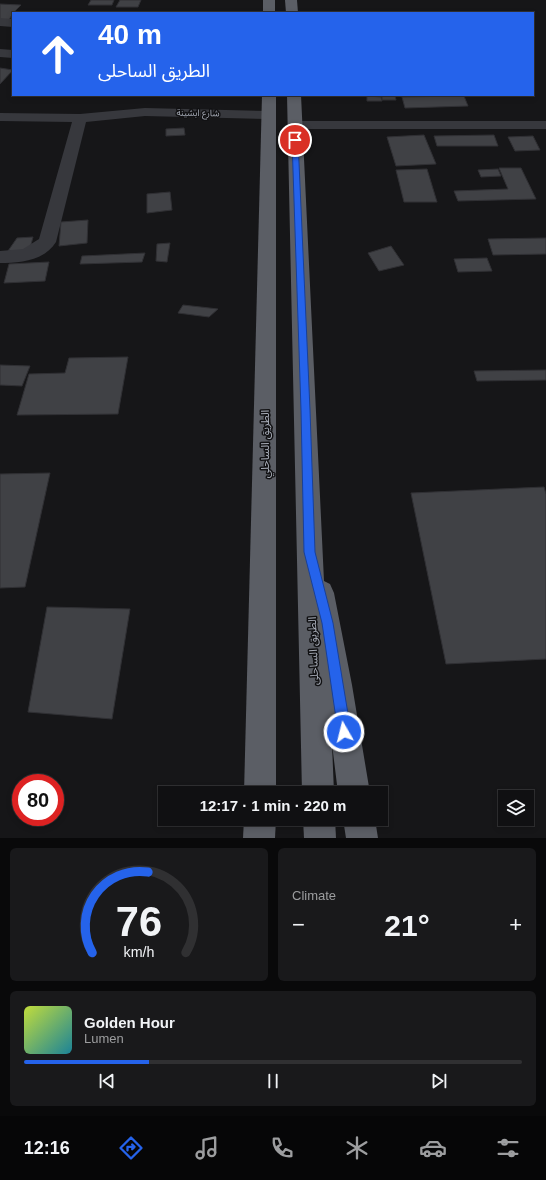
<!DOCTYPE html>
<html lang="en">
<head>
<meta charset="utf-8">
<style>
  body { margin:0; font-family:Helvetica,"Noto Sans Arabic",sans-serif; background:#19191b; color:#f1f3f6; height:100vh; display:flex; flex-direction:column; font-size:15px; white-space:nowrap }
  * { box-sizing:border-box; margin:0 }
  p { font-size:13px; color:#9c9d9f }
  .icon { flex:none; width:22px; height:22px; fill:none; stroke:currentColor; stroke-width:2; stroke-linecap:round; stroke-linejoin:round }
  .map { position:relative; height:838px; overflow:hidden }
  .side { display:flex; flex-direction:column; gap:10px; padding:10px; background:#09090a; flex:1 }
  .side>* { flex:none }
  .hud { position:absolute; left:12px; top:12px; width:522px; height:84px; border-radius:0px; box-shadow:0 2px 6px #0003,0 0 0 1px #303032; background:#2563eb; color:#fff; overflow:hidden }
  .fabs { position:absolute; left:498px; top:790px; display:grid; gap:8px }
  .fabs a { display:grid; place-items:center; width:36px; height:36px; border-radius:0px; background:#101012; box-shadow:0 2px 6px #0003,0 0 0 1px #303032; font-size:20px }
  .speed { position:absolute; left:12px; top:774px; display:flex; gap:8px; font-size:20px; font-weight:700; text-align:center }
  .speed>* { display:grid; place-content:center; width:52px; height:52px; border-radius:50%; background:#101012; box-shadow:0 2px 6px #0003,0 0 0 1px #303032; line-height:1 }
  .speed .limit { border:6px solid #d22; background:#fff; color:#111 }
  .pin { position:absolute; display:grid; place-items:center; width:34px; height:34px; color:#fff; margin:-17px; border:2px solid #fff; border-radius:50%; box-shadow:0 1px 4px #0007 }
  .me { position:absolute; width:44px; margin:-22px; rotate:352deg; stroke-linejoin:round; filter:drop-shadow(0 0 3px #0008) }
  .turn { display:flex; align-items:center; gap:14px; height:84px; padding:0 20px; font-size:18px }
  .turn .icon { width:52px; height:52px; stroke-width:2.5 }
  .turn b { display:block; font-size:28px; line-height:34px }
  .big { font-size:30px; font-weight:600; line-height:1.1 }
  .side .card { flex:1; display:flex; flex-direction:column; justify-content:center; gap:6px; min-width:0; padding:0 14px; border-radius:6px; background:#19191b }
  .side .dial { align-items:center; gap:0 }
  .dial svg { height:104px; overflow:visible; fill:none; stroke:#303032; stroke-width:7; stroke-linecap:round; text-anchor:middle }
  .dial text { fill:#f1f3f6; stroke:none }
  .song { display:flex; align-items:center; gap:12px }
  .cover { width:48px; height:48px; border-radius:6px; background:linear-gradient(135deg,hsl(70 70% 55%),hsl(190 70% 35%)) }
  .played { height:4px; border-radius:2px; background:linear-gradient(90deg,#2563eb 25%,#303032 25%) }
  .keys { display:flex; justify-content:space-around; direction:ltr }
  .heat { display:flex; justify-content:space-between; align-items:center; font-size:22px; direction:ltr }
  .side .tiles { flex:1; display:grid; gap:10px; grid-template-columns:1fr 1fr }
  .card:last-child { grid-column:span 2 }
  .trip { position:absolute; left:158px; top:786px; width:230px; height:40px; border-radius:0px; background:#101012; box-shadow:0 2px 6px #0003,0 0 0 1px #303032; font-weight:600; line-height:40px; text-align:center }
  .dock { display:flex; height:64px; justify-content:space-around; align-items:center; background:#060607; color:#9c9d9f }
  .dock .icon { width:28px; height:28px }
  .dock .on { color:#2563eb }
  .dock b { font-size:18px; color:#f1f3f6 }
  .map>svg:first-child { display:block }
  .building { fill:#404145; stroke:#303034 }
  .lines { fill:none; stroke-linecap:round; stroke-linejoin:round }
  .minor { fill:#37383d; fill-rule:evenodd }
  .trunk { fill:#5b5e65; fill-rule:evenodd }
  .route { fill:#2563eb; stroke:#184099 }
  .labels { text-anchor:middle; stroke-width:3; stroke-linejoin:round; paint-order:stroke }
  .far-street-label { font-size:9px; fill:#a8adb8; stroke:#111113 }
  .street-label { font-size:11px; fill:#a8adb8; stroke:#111113 }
</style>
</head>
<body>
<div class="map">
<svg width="546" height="838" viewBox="0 0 546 838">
  <rect width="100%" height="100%" fill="#161618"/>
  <g class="building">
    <path d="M91 0H114L112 5H88Z"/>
    <path d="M120 0H141L138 7H116Z"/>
    <path d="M0 4 21 5 13 13 9 20H0Z"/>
    <path d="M0 68 13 70 0 84Z"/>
    <path d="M382 95 395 96 396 100H382Z"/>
    <path d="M367 96 381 97 382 101H367Z"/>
    <path d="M464 96 468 106 405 108 402 97Z"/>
    <path d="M184 128 185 135 166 136V129Z"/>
    <path d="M424 135 436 164 396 166 387 137Z"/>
    <path d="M494 135 498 146H437L434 136Z"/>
    <path d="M533 136 540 150 515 151 508 137Z"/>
    <path d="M499 168H521L536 199 458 201 454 191 508 189Z"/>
    <path d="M427 169 437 202H404L396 170Z"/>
    <path d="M498 169 501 176 481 177 478 170Z"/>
    <path d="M170 192 172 210 147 213V194Z"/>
    <path d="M88 220 87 243 59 246 61 222Z"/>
    <path d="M33 237 29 252 8 251 17 238Z"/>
    <path d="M546 238V254L493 255 488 239Z"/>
    <path d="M170 243 167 262 156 261 157 244Z"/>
    <path d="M391 246 404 265 379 271 368 253Z"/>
    <path d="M145 253 142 262 80 264 82 256Z"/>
    <path d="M487 258 492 271 458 272 454 259Z"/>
    <path d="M49 262 45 281 4 283 9 264Z"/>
    <path d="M183 305 218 309 209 317 178 313Z"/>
    <path d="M128 357 118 414 17 415 29 374 65 373 69 358Z"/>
    <path d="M0 365 30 366 22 386 0 385Z"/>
    <path d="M546 370V380L477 381 474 371Z"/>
    <path d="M50 473 25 587 0 588V474Z"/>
    <path d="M544 487 546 494V659L446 664 411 493Z"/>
    <path d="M47 607 130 609 112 719 28 712Z"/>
  </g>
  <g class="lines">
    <g class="minor">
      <path d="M0 18 13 19V27L0 26Z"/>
      <path d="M0 49 13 50V58L0 57Z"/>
      <path d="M145 108 269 111 274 112 276 115 274 118 269 119 145 116 86 122 56 242C44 261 20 263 0 263V251L23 249 39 239 72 122 0 121V113L80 114Z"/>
      <path d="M295 121H546V129H295L290 128 288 125 290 122Z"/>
    </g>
    <g class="trunk">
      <rect x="263" y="0" width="12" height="13"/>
      <path d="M285 0H297L298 13H286Z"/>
      <path d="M262 95H276V793H244Z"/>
      <path d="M287 95H301L324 581 330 584 334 593 352 685 370 793H338L332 744 334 793H302Z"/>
      <path d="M244 819H276L275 838H243Z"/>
      <path d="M303 819H335L336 838H304Z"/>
      <path d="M343 819H375L378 838H346Z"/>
    </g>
  </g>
  <path class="route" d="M295 138 298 140 310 410 315 552 333 623 351 732 349 737 344 739 340 737 338 732 322 623 304 552 301 410 292 140Z"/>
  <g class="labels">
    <g class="far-street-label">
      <text transform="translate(198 113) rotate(1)" y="3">شارع ابشينة</text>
    </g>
    <g class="street-label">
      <text transform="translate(265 444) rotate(-90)" y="4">الطريق الساحلي</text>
      <text transform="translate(313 651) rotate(-92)" y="4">الطريق الساحلى</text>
    </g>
  </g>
</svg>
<div class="fabs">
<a><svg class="icon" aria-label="layers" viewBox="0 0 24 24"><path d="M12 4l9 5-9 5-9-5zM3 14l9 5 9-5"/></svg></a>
</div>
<div class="speed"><div class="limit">80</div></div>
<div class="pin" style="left:295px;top:140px;background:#d93025"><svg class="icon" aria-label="arrive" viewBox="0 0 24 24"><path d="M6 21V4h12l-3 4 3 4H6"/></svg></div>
<svg class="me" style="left:344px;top:732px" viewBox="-20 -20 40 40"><circle r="17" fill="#2563eb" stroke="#fff" stroke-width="3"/><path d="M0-11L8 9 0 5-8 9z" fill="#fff"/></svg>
<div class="trip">12:17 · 1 min · 220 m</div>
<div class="hud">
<div class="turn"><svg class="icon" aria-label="ahead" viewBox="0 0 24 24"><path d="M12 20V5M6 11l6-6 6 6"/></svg><div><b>40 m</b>الطريق الساحلى</div></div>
</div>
</div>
<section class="side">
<div class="tiles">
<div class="card dial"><svg viewBox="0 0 100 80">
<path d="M14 69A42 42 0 1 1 86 69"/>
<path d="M14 69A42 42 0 0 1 57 7" stroke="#2563eb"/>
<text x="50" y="56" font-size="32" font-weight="700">76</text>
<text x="50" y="72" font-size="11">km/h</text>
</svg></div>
<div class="card"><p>Climate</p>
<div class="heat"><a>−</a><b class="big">21°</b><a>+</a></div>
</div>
<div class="card">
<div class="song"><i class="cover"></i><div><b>Golden Hour</b><p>Lumen</p></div></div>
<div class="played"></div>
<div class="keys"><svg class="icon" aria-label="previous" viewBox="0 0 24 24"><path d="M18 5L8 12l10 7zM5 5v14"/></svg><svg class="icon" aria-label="pause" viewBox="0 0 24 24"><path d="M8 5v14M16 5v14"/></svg><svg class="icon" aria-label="next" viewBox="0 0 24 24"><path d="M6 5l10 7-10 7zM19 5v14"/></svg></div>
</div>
</div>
</section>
<nav class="dock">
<b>12:16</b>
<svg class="icon on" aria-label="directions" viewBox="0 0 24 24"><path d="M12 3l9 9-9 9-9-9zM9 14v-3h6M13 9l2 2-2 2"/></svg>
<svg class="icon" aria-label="music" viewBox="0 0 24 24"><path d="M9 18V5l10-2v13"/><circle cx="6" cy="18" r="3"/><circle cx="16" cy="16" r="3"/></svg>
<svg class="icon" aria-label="phone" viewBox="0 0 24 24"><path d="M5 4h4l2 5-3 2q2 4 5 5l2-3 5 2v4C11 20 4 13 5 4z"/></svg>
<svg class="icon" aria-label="climate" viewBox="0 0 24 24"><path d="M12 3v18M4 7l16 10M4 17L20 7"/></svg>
<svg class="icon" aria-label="car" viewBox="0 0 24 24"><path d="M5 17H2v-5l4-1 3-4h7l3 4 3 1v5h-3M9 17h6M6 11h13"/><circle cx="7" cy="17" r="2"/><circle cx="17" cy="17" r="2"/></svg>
<svg class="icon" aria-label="filters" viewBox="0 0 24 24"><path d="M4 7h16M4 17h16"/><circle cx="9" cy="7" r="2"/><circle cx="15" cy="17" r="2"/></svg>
</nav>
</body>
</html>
